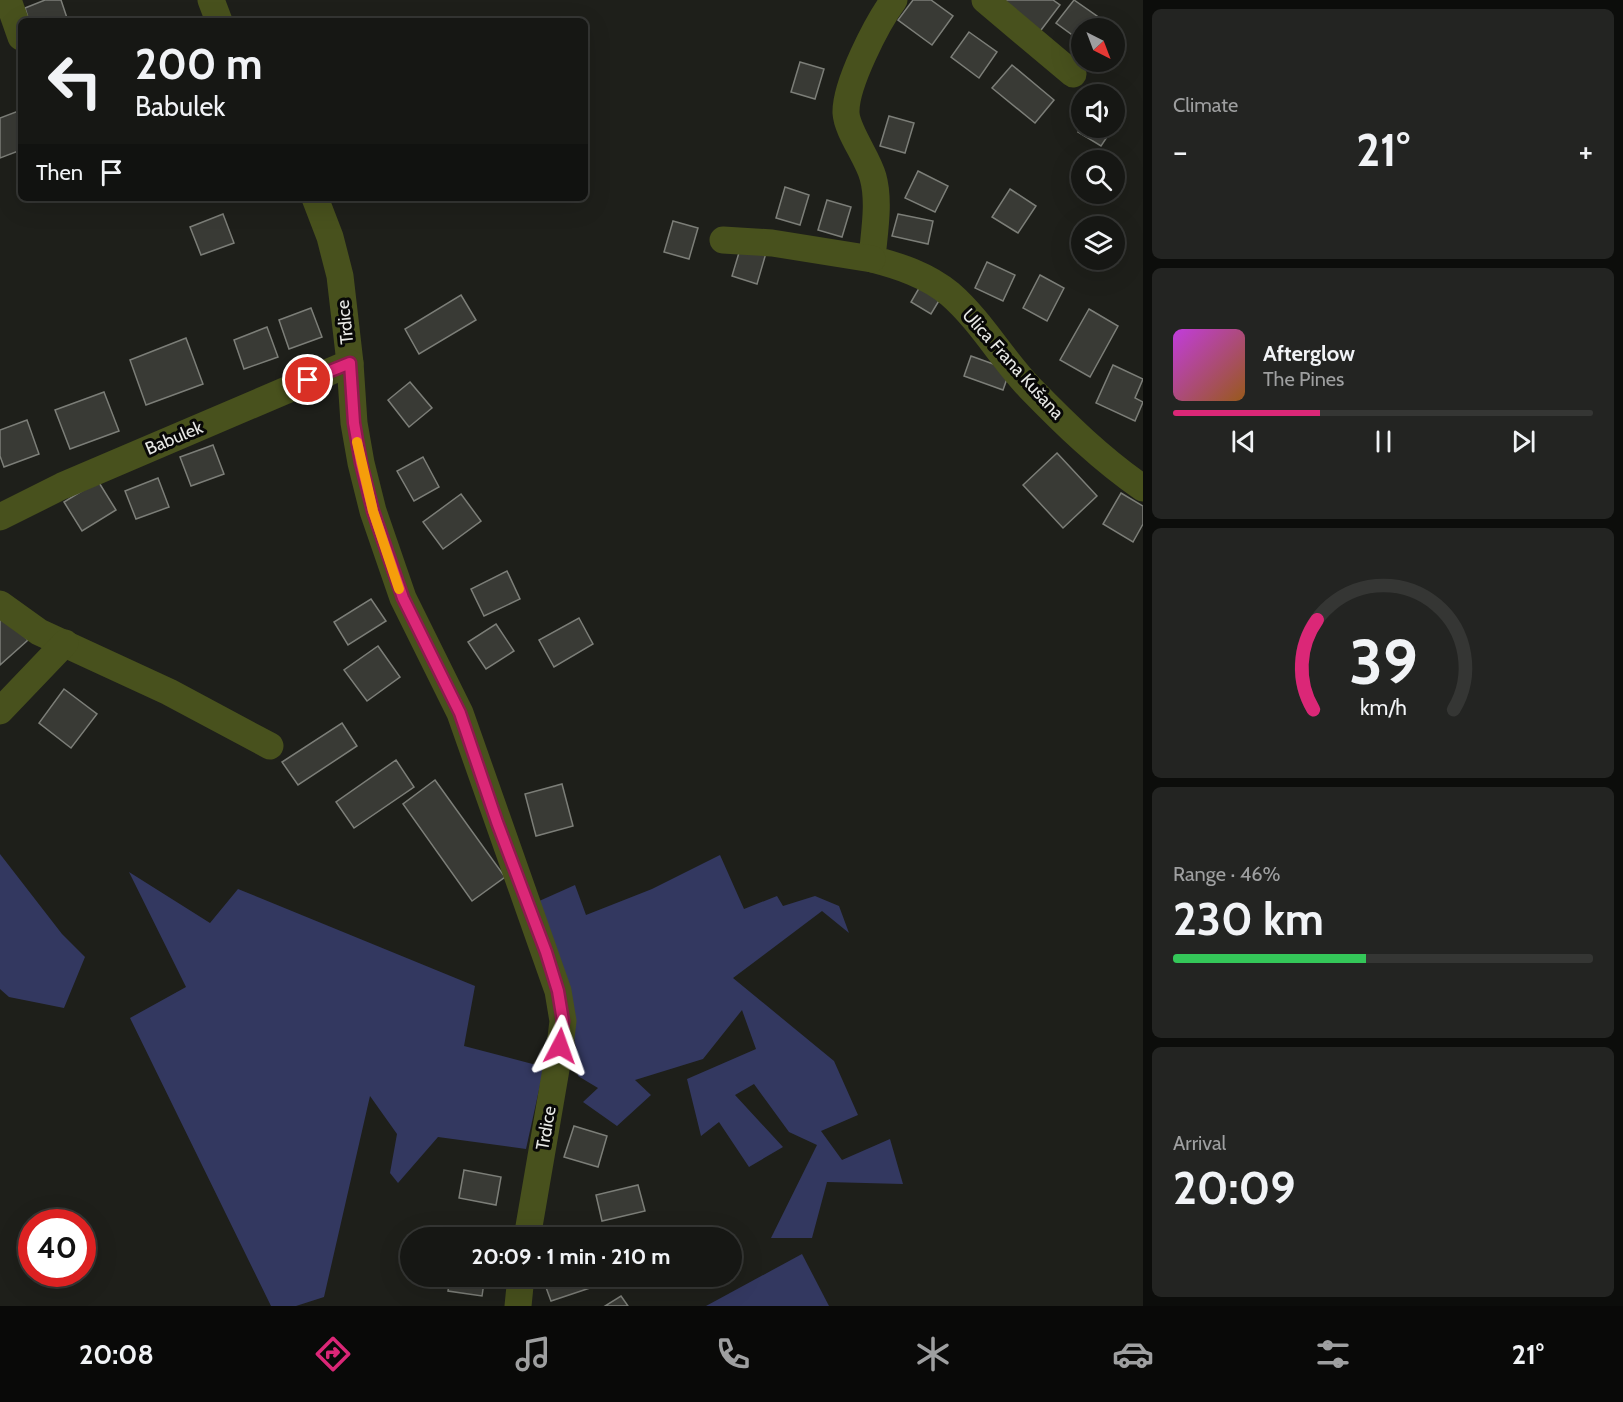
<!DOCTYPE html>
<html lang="en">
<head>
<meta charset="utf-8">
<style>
  body { margin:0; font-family:Cabin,sans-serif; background:#232422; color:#f1f3f6; height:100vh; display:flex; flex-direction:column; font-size:22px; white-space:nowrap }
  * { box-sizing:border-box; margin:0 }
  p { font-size:20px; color:#9e9fa0 }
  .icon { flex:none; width:33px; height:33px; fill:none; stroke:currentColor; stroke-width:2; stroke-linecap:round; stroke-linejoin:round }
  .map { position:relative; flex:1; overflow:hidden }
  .panel { display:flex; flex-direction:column; gap:9px; padding:9px; background:#0c0d0b; width:480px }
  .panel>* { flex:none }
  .top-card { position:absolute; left:18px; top:18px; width:570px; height:183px; border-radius:9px; box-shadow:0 6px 24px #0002,0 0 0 2px #353634; background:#161714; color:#f1f3f6; overflow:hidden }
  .needle { width:39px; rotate:138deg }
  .tools { position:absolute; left:1071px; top:18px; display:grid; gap:12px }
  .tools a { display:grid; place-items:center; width:54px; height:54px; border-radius:50%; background:#161714; box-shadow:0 6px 24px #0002,0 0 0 2px #353634; font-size:30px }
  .speed { position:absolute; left:18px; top:1209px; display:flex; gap:12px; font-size:30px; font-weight:700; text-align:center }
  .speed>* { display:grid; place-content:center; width:78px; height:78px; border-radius:50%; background:#161714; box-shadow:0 6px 24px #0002,0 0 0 2px #353634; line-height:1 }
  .speed .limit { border:9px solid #d22; background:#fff; color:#111 }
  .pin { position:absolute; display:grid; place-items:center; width:51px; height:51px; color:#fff; margin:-26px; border:3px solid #fff; border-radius:50%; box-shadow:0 2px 6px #0007 }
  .me { position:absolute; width:66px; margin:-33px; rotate:4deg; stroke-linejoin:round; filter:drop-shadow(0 0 4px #0008) }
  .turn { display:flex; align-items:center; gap:21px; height:126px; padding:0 18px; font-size:27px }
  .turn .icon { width:78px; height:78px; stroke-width:2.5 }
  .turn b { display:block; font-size:42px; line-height:51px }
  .then { display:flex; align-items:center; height:57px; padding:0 18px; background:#0003; gap:12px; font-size:22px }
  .big { font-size:45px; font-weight:700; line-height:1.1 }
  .panel .widget { flex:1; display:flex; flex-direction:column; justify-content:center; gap:9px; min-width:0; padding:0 21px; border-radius:9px; background:#232422 }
  .panel .dial { align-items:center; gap:0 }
  .dial svg { height:156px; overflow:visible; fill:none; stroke:#353634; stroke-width:7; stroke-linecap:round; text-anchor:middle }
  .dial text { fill:#f1f3f6; stroke:none }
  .song { display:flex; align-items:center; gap:18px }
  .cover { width:72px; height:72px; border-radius:9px; background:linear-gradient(135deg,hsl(290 70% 55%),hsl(30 70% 35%)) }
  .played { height:6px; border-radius:3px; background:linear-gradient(90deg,#db2777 35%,#353634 35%) }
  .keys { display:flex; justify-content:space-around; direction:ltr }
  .heat { display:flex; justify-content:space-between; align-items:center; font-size:33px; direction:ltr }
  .charge { height:9px; border-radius:4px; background:linear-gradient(90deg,#34c759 46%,#353634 0) }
  .trip { position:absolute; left:400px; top:1227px; width:342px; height:60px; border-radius:30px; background:#161714; box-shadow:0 6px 24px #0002,0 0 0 2px #353634; font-weight:700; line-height:60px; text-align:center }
  .tab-bar { display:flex; height:96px; justify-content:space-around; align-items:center; background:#090908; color:#9e9fa0 }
  .tab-bar .icon { width:42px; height:42px }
  .tab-bar .current { color:#db2777 }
  .tab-bar b { font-size:27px; color:#f1f3f6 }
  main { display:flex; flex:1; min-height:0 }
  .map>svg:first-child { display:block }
  .green { fill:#333860 }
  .building { fill:#393a35; stroke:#7c7e78; stroke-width:1.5 }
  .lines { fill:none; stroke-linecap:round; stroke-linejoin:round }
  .minor { stroke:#48511d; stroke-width:27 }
  .route-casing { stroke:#8e194d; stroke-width:15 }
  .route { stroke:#db2777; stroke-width:10 }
  .slow { stroke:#f59e0b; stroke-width:10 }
  .labels { text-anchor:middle; stroke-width:6; stroke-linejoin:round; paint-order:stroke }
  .street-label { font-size:18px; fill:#e7e8e5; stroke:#080807 }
</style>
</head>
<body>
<main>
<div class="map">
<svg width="1143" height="1306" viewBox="0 0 1143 1306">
  <rect width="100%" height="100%" fill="#1e1f1a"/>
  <g class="green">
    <path d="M0 854 62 934 85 957 64 1008 9 997 0 989Z"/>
    <path d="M720 855 744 909 777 896 783 906 815 896 839 906 849 933 822 911 733 978 834 1061 858 1115 821 1131 842 1160 890 1139 903 1184 827 1182 812 1238H771L817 1145 789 1132 754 1084 735 1095 783 1147 749 1167 719 1122 701 1136 687 1079 756 1049 742 1010 703 1059 635 1080 651 1095 617 1126 583 1102 598 1088 578 1076 576 1046 537 902 575 885 586 915 652 889Z"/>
    <path d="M129 872 210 923 238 889 475 986 464 1046 544 1067 526 1149 438 1137 398 1183 390 1173 397 1134 370 1096 324 1297 296 1306H271L130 1018 186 987Z"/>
    <path d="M802 1254 829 1306H706Z"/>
  </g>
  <g class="building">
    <path d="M45 0H61L68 21H29L25 8Z"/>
    <path d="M913 0H931L953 16 932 45 898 20Z"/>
    <path d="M1003 0H1053L1060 5 1038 34Z"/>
    <path d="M1074 0 1104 21 1098 28H1082V42L1056 23Z"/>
    <path d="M969 32 997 52 979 78 951 57Z"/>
    <path d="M800 62 824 69 815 99 791 92Z"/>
    <path d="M1012 65 1054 100 1035 123 992 88Z"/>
    <path d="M21 110V150L0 158V118Z"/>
    <path d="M889 116 914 123 905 153 880 146Z"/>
    <path d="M1082 126V128H1113L1101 146 1078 132Z"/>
    <path d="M918 171 948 186 935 212 905 198Z"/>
    <path d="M785 187 809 195 800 225 776 218Z"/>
    <path d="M1010 189 1036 206 1018 233 992 217Z"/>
    <path d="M827 200 851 207 842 237 818 230Z"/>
    <path d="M223 214 234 243 201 255 190 227Z"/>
    <path d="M898 214 933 221 928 244 892 236Z"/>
    <path d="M673 221 698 228 689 259 664 252Z"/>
    <path d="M741 246 766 253 757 284 732 276Z"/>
    <path d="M987 262 1015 275 1003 301 975 288Z"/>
    <path d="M1040 275 1064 288 1047 321 1023 308Z"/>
    <path d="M922 283 943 294 931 314 911 302Z"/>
    <path d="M461 295 476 320 419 354 405 329Z"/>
    <path d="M311 308 322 337 289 349 279 320Z"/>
    <path d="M1089 309 1118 326 1090 377 1060 360Z"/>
    <path d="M267 327 278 357 244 369 234 340Z"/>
    <path d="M186 338 203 384 146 405 130 360Z"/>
    <path d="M971 356 1010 370 1003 390 964 376Z"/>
    <path d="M1113 365 1143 379 1135 398 1143 402 1135 421 1096 403Z"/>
    <path d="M410 382 432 408 409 427 388 400Z"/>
    <path d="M104 392 119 431 70 449 55 410Z"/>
    <path d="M27 420 39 454 4 467 0 456V430Z"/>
    <path d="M213 445 224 474 191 486 180 457Z"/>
    <path d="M1057 453 1097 496 1063 528 1023 485Z"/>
    <path d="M423 457 439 487 414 501 397 471Z"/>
    <path d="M158 478 169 507 136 519 125 491Z"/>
    <path d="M98 481 116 510 82 531 64 502Z"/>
    <path d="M1121 493 1143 506V524L1133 542 1103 524Z"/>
    <path d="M461 494 481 521 443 549 423 522Z"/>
    <path d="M507 571 520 599 484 616 471 589Z"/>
    <path d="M371 599 386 621 348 645 334 622Z"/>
    <path d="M0 614 28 640 0 665Z"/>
    <path d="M579 618 593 644 554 667 539 640Z"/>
    <path d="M496 624 514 651 486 669 468 642Z"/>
    <path d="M378 646 400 677 367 701 344 670Z"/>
    <path d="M64 689 97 714 71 748 39 723Z"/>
    <path d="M342 723 357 746 298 785 282 762Z"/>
    <path d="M396 760 414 787 354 828 336 802Z"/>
    <path d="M435 780 505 877 472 901 403 804Z"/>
    <path d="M562 784 573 826 536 836 525 794Z"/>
    <path d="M574 1126 607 1136 598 1167 564 1157Z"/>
    <path d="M464 1170 501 1177 496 1205 459 1198Z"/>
    <path d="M638 1185 645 1211 602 1221 596 1195Z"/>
    <path d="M450 1276H485L482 1296 448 1291Z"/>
    <path d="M560 1276H586L590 1288 551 1301 544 1282Z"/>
    <path d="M608 1276H639L641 1281 611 1288Z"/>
    <path d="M621 1296 628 1306H605Z"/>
  </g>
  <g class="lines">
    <g class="minor">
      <path d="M8 0 21 37"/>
      <path d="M211 0 219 21"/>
      <path d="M894 0C877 23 845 85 846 113 847 131 868 158 873 177 880 202 874 233 872 259 899 266 927 275 950 294 981 321 1002 359 1030 388 1065 424 1102 460 1143 488"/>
      <path d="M985 0 1073 74"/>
      <path d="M315 198 330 237 340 276 350 363 354 423 361 463 373 511 403 598 460 713 558 991 563 1021 560 1046 527 1238"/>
      <path d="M723 240 772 243 872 259"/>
      <path d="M0 517 62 486 350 363"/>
      <path d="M0 604 39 632 169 692 270 746"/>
      <path d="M0 711 65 643"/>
      <path d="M518 1306 521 1276"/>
    </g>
  </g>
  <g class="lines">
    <g class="route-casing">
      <path id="route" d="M308 380 350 363 354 423 361 463 373 511 403 598 460 713 497 822 546 952 558 991 563 1021 560 1046"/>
    </g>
    <use href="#route" class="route"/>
    <path class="slow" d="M357 442 373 511 399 589"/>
  </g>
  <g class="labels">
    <g class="street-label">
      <text transform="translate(345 322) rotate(-96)" y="6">Trdice</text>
      <text transform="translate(1013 364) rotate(48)" y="6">Ulica Frana Kušana</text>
      <text transform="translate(174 438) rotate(-23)" y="6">Babulek</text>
      <text transform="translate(546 1128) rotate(-80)" y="6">Trdice</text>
    </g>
  </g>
</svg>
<div class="tools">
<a><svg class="needle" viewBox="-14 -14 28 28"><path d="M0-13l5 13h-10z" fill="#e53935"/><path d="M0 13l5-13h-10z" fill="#9e9fa0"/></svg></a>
<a><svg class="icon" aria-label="sound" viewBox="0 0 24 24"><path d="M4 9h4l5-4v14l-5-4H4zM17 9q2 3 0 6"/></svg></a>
<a><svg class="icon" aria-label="search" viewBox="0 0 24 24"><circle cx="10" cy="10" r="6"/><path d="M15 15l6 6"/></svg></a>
<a><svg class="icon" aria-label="layers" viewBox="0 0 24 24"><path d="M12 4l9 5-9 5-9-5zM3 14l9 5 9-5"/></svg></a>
</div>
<div class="speed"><div class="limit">40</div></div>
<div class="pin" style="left:308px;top:380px;background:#d93025"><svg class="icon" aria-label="arrive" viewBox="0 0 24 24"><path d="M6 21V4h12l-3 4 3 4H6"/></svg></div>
<svg class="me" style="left:560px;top:1046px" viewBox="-20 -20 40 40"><path d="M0-17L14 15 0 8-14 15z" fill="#db2777" stroke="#fff" stroke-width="4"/></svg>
<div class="trip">20:09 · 1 min · 210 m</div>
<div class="top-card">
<div class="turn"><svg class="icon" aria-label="left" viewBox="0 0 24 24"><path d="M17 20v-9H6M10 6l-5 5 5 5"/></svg><div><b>200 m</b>Babulek</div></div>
<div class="then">Then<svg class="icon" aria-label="arrive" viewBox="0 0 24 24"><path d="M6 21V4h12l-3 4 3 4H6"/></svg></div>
</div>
</div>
<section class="panel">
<div class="widget"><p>Climate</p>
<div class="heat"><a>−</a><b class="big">21°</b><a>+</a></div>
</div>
<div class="widget">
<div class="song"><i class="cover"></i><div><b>Afterglow</b><p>The Pines</p></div></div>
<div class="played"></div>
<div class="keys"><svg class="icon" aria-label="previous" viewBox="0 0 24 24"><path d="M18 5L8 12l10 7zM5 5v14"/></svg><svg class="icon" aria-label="pause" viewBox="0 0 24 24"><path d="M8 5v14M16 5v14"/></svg><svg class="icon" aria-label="next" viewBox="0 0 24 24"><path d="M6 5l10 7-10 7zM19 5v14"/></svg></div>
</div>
<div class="widget dial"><svg viewBox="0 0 100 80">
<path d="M14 69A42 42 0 1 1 86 69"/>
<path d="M14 69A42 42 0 0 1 16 23" stroke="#db2777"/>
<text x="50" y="56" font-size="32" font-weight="700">39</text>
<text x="50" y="72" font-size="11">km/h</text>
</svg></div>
<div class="widget"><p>Range · 46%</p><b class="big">230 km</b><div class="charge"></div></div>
<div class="widget"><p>Arrival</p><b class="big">20:09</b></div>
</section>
</main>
<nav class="tab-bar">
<b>20:08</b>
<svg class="icon current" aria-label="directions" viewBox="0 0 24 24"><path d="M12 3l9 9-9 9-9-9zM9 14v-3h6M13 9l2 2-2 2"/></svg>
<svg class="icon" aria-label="music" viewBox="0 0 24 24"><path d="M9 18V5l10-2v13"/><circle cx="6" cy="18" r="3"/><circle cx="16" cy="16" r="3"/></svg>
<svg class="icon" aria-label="phone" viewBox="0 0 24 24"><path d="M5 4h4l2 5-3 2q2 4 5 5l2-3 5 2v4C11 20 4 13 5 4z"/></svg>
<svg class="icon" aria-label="climate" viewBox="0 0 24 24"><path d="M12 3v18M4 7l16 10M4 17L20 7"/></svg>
<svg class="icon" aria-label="car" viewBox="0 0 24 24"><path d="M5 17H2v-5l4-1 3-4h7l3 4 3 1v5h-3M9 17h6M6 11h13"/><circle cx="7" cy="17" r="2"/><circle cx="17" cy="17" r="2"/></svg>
<svg class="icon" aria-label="filters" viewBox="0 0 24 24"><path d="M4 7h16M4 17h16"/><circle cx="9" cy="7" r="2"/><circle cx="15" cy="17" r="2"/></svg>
<b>21°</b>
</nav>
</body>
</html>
